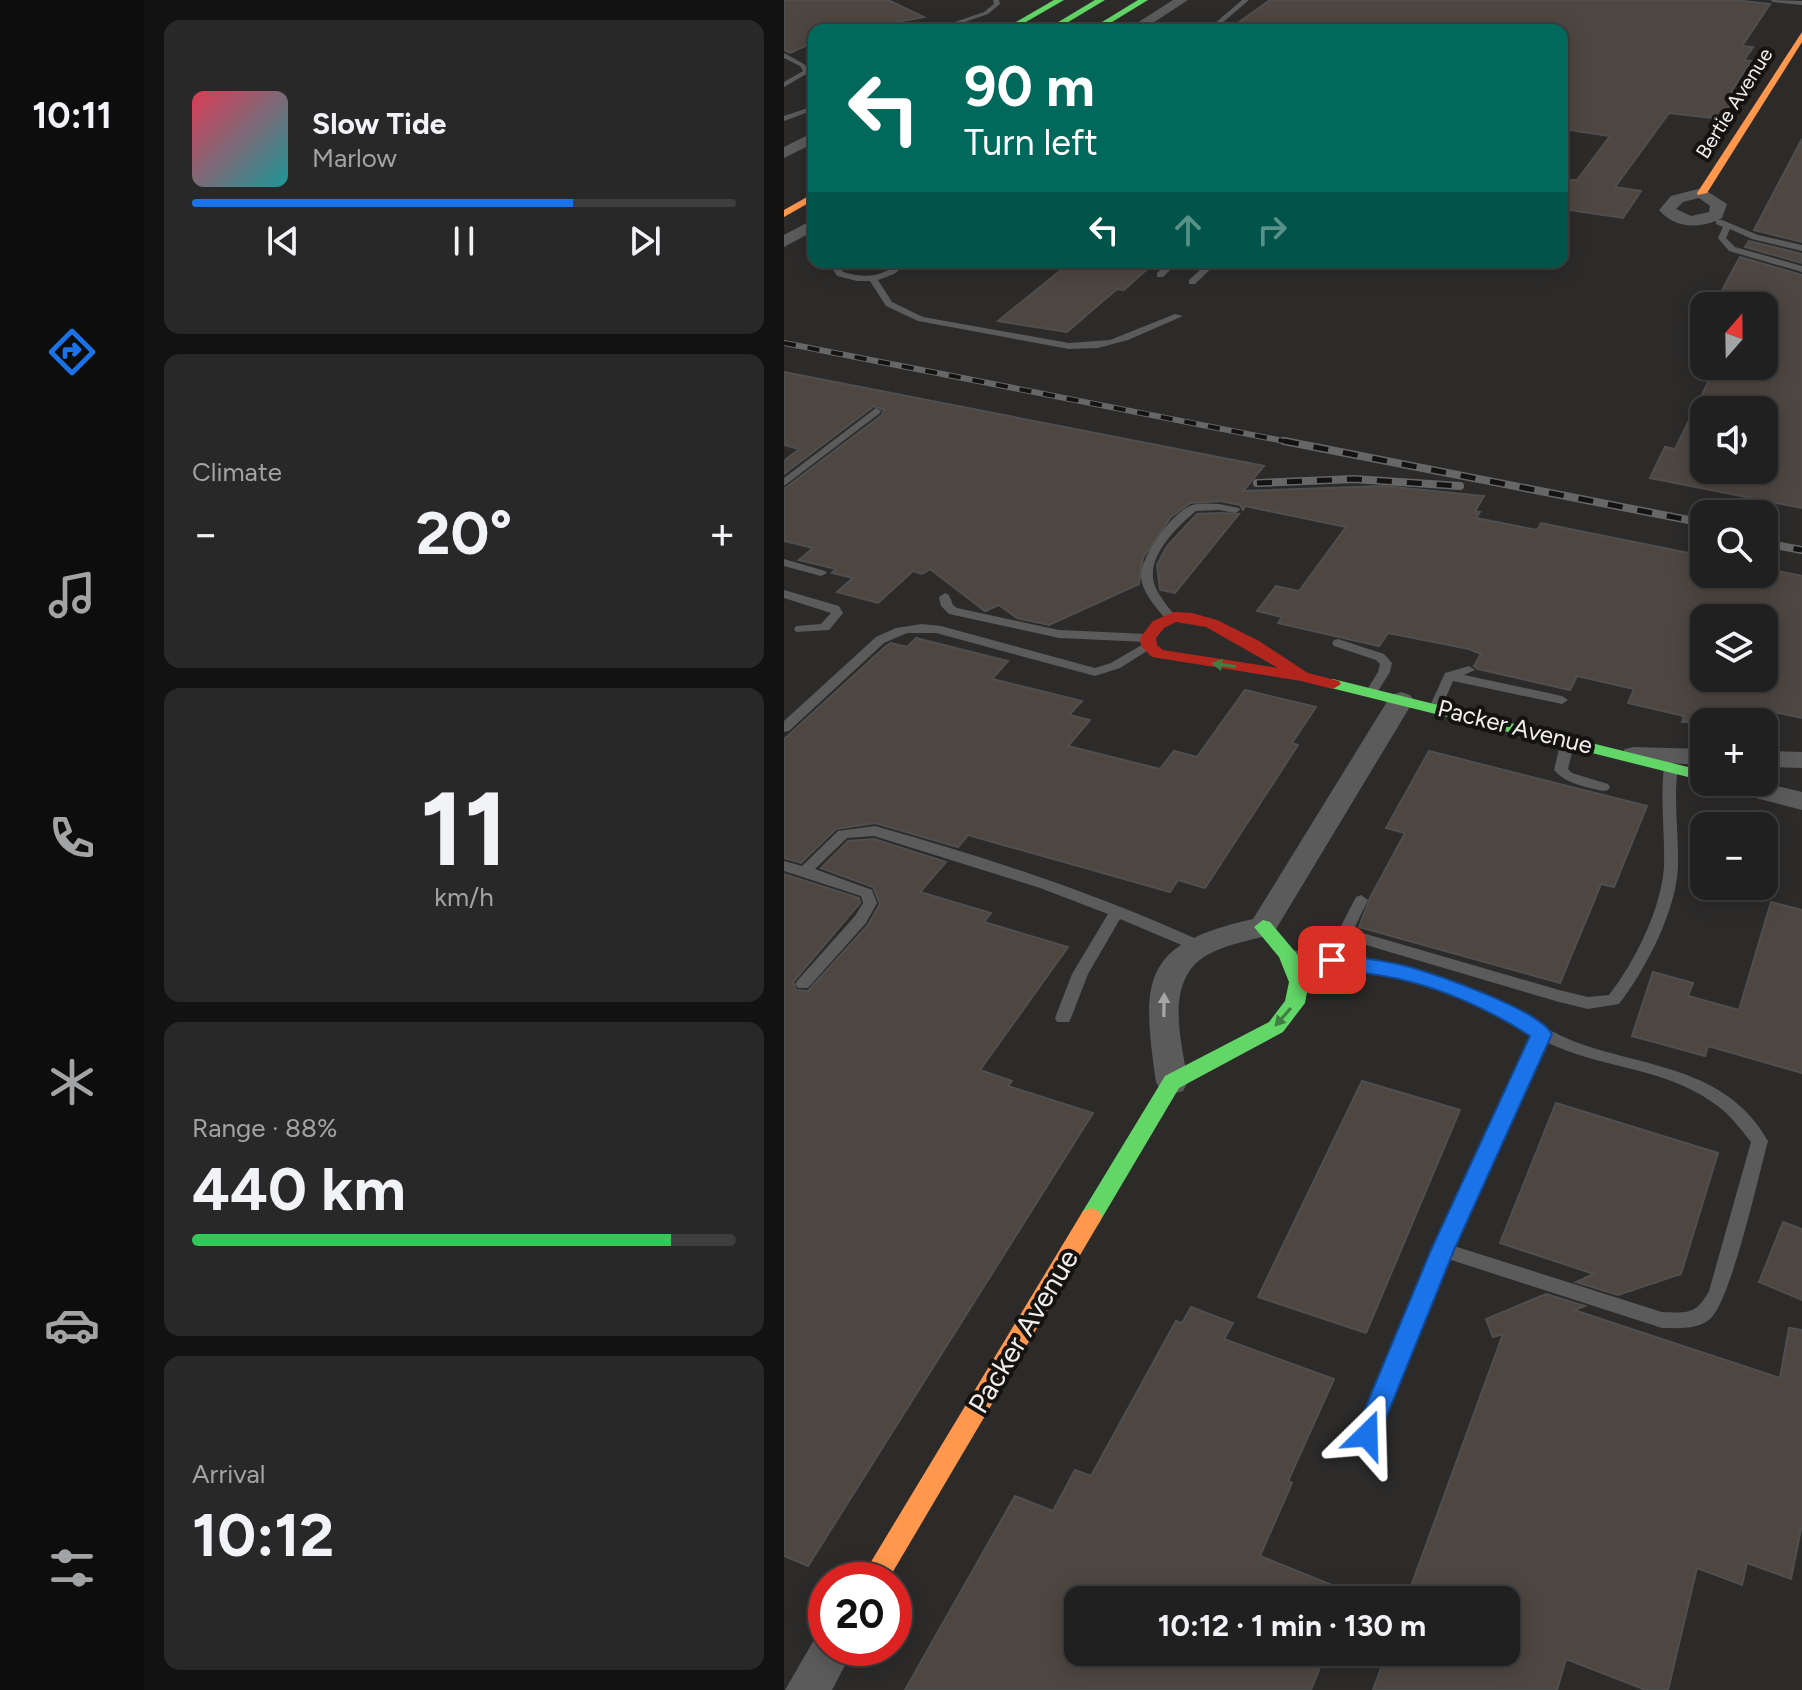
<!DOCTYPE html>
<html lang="en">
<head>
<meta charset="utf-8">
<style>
  body { margin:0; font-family:Figtree,sans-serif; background:#292829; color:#f1f3f6; height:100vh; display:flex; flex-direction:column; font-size:30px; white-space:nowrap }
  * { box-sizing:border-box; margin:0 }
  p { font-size:26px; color:#a2a3a5 }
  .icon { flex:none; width:44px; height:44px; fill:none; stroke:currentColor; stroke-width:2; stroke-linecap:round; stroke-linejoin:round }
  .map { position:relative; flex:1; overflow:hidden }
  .drawer { display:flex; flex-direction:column; gap:20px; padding:20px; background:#121212; width:640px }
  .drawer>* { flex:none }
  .hud { position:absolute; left:24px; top:24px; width:760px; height:244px; border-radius:16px; box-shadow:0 4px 20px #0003,0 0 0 2px #3e3e3e; background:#00695c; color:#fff; overflow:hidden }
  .needle { width:52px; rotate:20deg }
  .buttons { position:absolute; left:906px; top:292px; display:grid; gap:16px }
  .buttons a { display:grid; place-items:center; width:88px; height:88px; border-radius:16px; background:#212020; box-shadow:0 4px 20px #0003,0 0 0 2px #3e3e3e; font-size:40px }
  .speed { position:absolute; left:24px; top:1562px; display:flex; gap:16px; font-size:40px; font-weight:700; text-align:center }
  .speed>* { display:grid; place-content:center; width:104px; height:104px; border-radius:50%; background:#212020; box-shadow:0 4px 20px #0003,0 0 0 2px #3e3e3e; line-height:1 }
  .speed .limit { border:12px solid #d22; background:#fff; color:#111 }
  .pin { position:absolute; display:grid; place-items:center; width:68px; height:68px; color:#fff; margin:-34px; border-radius:16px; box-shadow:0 4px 12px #0006 }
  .me { position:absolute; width:88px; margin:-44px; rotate:22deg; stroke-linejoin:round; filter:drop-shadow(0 0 6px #0008) }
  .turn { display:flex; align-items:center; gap:28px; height:168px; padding:0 24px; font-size:36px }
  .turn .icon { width:104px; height:104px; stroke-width:2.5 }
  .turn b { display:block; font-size:56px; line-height:68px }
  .lanes { display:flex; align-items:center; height:76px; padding:0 24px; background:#0003; justify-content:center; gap:40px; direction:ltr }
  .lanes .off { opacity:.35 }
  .big { font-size:60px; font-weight:700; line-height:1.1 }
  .drawer .card { flex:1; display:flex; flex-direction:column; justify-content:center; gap:12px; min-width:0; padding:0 28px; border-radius:16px; background:#292829 }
  .drawer .dial { align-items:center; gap:0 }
  .dial b { font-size:104px; line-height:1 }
  .song { display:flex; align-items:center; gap:24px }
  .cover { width:96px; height:96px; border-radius:12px; background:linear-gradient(135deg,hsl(350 70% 55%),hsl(180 70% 35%)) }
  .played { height:8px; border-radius:4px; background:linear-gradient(90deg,#1a73e8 70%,#3e3e3e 70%) }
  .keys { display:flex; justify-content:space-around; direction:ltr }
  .heat { display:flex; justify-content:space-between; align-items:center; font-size:44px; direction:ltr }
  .charge { height:12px; border-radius:6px; background:linear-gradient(90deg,#34c759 88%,#3e3e3e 0) }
  .trip { position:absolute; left:280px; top:1586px; width:456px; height:80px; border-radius:16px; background:#212020; box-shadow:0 4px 20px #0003,0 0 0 2px #3e3e3e; font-weight:700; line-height:80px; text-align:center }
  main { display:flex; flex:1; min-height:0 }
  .menu { display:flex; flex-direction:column; width:144px; justify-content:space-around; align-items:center; background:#0d0d0d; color:#a2a3a5 }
  .menu .icon { width:56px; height:56px }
  .menu .selected { color:#1a73e8 }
  .menu b { font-size:36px; color:#f1f3f6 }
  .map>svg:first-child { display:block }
  .building { fill:#4e4640; stroke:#504f4f; stroke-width:2; fill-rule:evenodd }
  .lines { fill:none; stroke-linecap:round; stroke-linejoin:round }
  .lane { fill:#5c5b5b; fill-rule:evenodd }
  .street { fill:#5c5b5b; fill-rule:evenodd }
  .fast { fill:#63d668; fill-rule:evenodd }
  .slow { fill:#ff974d; fill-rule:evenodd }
  .jam { fill:#b3261e; fill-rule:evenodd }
  .rail-far1-casing { stroke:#686767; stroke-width:6 }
  .rail-casing { stroke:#686767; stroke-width:8 }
  .rail-far1 { stroke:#141312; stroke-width:4; stroke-dasharray:12; stroke-linecap:butt }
  .rail { stroke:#141312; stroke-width:5; stroke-dasharray:15; stroke-linecap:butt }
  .oneway { fill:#3f7e41 }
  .oneway2 { fill:#a7a6a5 }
  .route { fill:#1a73e8; stroke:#114b97; stroke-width:2 }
  .labels { text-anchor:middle; stroke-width:8; stroke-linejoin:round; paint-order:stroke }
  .far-street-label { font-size:20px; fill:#f2f0ef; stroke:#141312 }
  .street-label { font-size:24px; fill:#f2f0ef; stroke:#141312 }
  .near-street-label { font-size:28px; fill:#f2f0ef; stroke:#141312 }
</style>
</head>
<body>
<main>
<nav class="menu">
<b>10:11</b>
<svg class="icon selected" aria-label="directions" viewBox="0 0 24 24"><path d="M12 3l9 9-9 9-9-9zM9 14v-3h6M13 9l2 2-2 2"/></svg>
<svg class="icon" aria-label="music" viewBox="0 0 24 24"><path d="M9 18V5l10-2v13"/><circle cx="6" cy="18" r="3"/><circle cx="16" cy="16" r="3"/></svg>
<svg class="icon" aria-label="phone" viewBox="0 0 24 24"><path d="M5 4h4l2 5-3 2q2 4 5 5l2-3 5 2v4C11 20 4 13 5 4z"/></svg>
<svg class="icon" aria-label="climate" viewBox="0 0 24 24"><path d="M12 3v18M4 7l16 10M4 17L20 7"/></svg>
<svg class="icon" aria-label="car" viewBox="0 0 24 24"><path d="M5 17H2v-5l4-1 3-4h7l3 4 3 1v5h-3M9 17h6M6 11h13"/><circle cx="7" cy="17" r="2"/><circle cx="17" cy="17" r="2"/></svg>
<svg class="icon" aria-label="filters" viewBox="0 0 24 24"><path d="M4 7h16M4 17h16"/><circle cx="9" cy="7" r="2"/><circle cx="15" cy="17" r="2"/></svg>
</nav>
<section class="drawer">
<div class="card">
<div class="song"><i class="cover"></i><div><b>Slow Tide</b><p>Marlow</p></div></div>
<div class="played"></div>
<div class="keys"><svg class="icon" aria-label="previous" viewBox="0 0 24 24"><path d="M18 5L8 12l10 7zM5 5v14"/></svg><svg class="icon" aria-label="pause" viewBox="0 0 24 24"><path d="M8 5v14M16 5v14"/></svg><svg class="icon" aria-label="next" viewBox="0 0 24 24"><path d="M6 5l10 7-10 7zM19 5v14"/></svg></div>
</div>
<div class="card"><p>Climate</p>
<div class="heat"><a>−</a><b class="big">20°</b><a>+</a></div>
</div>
<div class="card dial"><b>11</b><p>km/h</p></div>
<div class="card"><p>Range · 88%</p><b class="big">440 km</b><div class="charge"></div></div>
<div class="card"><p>Arrival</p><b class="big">10:12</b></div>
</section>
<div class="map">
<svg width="1018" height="1690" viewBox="0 0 1018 1690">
  <rect width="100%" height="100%" fill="#2c2b2a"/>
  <g class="building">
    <path d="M0 0H104L140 17 71 30H30V42L6 53 0 50Z"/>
    <path d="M486 0H950L986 4 958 46 969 47 960 60 967 61 947 92 954 93 937 119 885 113 831 187 857 191 839 218 778 209V180H793L826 136 778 129V30H444Z"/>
    <path d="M1018 139V242L970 230Z"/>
    <path d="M965 241 1018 254V263L961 247Z"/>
    <path d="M956 257 1018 275V508L866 478 881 447 891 449 932 366H980V306H961L965 299 936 294ZM920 410H980V470H920Z"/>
    <path d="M287 262H371L340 290 333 289 283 332 214 321Z"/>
    <path d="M0 372 480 466 459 491 600 486 700 496 691 511 696 512 692 518 753 530 757 523 920 556V574H980V568L1018 576V718L968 707 963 722H898L900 716 844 703 850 689 793 676 786 690 694 669 690 666 697 654 685 649 604 633 595 646 494 623 498 617 473 611 492 586 515 591 562 527 461 506 459 510 456 505 436 501 406 503 387 517 359 558 355 584 265 625 233 618 215 605 201 611 146 569 138 574 129 571 94 603 53 592 69 578 48 573 52 569 15 560 29 548 0 541V489L98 415 100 410 90 406 0 474V461L15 449 0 445ZM920 618H980V678H920Z"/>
    <path d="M435 513 455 514 391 593 376 590 373 565 383 546 413 514Z"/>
    <path d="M132 638 224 661 208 679 298 701 285 715 306 720 284 746 376 769 390 751 413 757 461 690 532 707 508 743 514 745 421 888 394 880 386 892 184 835 174 847 91 823 52 829 17 863 0 858V739L102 646 107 643 123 647Z"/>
    <path d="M645 751 863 806 830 887 817 884 776 983 575 927 586 898 621 833 602 828Z"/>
    <path d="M90 839 162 862 136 892 207 913 200 922 284 947 196 1070 228 1081 224 1086 309 1113 24 1566 0 1556V874L75 898 76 903 9 982 12 990 24 991 84 925 96 904 89 887 37 868 64 841Z"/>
    <path d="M987 902 1018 910V1073L924 1046 921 1056 848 1036 869 972 909 983 904 996 955 1010Z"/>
    <path d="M578 1081 676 1110 582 1333 474 1297Z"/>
    <path d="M772 1103 934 1153 897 1274 834 1295 792 1282 810 1274 716 1243Z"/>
    <path d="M999 1222 1018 1229V1300L975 1282Z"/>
    <path d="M762 1294 801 1306 790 1310 996 1378 1005 1328 1018 1330V1524L1007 1579 963 1563 958 1585 913 1568 884 1690H862L782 1659 773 1690H589L603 1652H722V1600H622L719 1334 709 1337 702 1319Z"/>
    <path d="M407 1307 449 1323 440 1339 550 1379 504 1481 508 1483 476 1556 585 1600H294V1652H542L527 1690H121L231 1496 269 1511 291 1470 307 1476 392 1321 398 1323Z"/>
  </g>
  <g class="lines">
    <g class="lane">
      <path d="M209 0H215L216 4 204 14 164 28V30H158L159 26 200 12 210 4Z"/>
      <path d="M458 0H465L430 30H423Z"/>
      <path d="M986 0 1018 1V5L989 2Z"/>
      <path d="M97 28 107 30H94Z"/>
      <path d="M0 53 20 64 26 72 0 87V82L19 71 16 66 0 58Z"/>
      <path d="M30 106V110L0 121V116Z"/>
      <path d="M932 220H938L974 235 1018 245V251L968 239 946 229 942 238 951 247 1018 266V272L945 251 934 238 939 227 932 224Z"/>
      <path d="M52 262H61L56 268 59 272C73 276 87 278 100 272 110 268 114 262 125 262L110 274 94 280 108 302 139 317 285 343 326 340 391 314 399 316 344 340 314 348 285 349 134 321 102 306 86 281H73L53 276 48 268Z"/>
      <path d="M385 262H394L379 277H373V273Z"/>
      <path d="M425 262H434L411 284H405V280Z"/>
      <path d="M92 408 97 411 96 413 0 486V478Z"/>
      <path d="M435 504 455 508 456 510 451 513 435 510 412 511C393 527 360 558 371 586 376 598 385 608 393 618L391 621H383C373 608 359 594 357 578 356 557 386 516 404 507 412 502 426 504 435 504Z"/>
      <path d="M0 559 41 571 43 573 37 576 0 566Z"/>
      <path d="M0 590 55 606 59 613 45 630 12 632 10 629 12 626 37 624 47 613 0 598Z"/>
      <path d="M161 593 165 595 169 605 173 608 275 630 363 634 369 638 363 642 275 638 165 614 157 606 155 597Z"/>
      <path d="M138 624 157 626 311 668 327 663 361 643 365 642 371 646 336 668 311 676 152 633H123L100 643 5 731 0 732V721L92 637 112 628Z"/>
      <path d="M554 639 600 654 608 663 606 672 591 696H583L581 693 594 672 596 664 592 660 550 646 548 643 550 640Z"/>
      <path d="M685 666 691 670 680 675 778 696 784 700 778 704 669 681 656 711H646L645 708 661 673Z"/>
      <path d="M784 736 791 740 784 769 788 773 824 784 826 787 824 790 819 791C802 787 782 784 770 770L777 740Z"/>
      <path d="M887 763 894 767C889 801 895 833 894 867 892 911 862 969 835 1004L804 1009 775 1002 565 940 556 928 572 897 577 895 584 900 571 927 575 932 775 990 804 997 825 995C851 962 878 907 880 866 881 832 876 800 880 767Z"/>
      <path d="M91 826C202 857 313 894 417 941L419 945 417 949H407L336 919 304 974 287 1018 285 1022H273L271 1018 288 974 324 914 256 888 90 836 63 838 31 869 88 890 93 903 82 923 24 988H14L11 984 14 980 71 916 79 903 77 896 0 871V861L18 866 54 831Z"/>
      <path d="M507 950C574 958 639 970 702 996 732 1009 759 1029 789 1041 860 1068 942 1066 984 1141 975 1174 947 1301 926 1319 913 1330 894 1328 878 1328L664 1259 590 1441 583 1444 576 1441 573 1435 650 1250 750 1035C699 1005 646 983 588 972 560 967 529 966 502 959L499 955 502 951ZM762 1042C815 1068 879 1067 928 1102 944 1112 955 1127 967 1142L925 1291C912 1315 903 1313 878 1312L670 1246Z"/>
    </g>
    <g class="street">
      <path d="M389 0H404L358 30H342Z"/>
      <path d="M30 132V143L0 158V147Z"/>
      <path d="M918 188 943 204 938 218C917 229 891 229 875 210L887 196ZM915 198 926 206 925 212 907 216 892 209 899 202Z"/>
      <path d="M30 219V231L0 247V235Z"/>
      <path d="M617 692 626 695 630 700 489 934C469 940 448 943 429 952 378 975 397 1038 404 1082L399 1091 388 1094 377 1091 372 1082C357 978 358 944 469 919L604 700 608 695Z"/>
      <path d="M850 747 920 749V765L841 761 837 755 841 749Z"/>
      <path d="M980 751 1018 752V768L980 767Z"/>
      <path d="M929 782H976L1018 792V810L933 788Z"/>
      <path d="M42 1630V1648H70L48 1690H1L34 1633Z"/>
    </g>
    <g class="fast">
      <path d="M270 0H280L228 30H218Z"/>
      <path d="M311 0H321L271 30H261Z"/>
      <path d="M354 0H364L315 30H305Z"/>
      <path d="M549 679 920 771V781L543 687 541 684Z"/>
      <path d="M479 920 486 922 513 954 525 982 521 1003 499 1032 395 1088 315 1223 307 1226 299 1223 296 1217 299 1211 381 1076 485 1022 501 1001 505 982 495 957 470 927Z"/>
    </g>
    <g class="slow">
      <path d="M1018 32V42L923 193 914 195 913 193Z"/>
      <path d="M30 193V200L0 217V210Z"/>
      <path d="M307 1208 315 1211 318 1217 315 1223 104 1580H76L299 1211Z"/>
    </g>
    <path class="jam" d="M390 612 408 613 433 620 475 641 524 673 555 681 557 684 549 689 517 681 368 657 357 646 356 638 369 621ZM392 622 422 627 494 668 379 650 373 645 372 638 380 628Z"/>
    <g class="rail-far1-casing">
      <path id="rail-far1" d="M0 343 510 443"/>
    </g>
    <g class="rail-casing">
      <g id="rail">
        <path d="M500 441 920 523"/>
        <path d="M473 483 570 479 676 486"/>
        <path d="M980 543 1018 550"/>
      </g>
    </g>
    <use href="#rail-far1" class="rail-far1"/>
    <use href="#rail" class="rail"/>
  </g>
  <defs><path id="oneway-solid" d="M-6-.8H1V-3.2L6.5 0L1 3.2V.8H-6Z" transform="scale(2)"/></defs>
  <g class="oneway">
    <use href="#oneway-solid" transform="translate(440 665) rotate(-172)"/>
    <use href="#oneway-solid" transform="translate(499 1017) rotate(131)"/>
  </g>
  <use class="oneway2" href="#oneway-solid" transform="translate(380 1005) rotate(-89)"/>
  <path class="route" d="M548 953C572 957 598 960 622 966 651 974 754 1009 768 1034L670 1250 595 1435 592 1443 583 1447 574 1443 570 1435 647 1250 746 1036C708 1011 660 989 615 979 590 973 565 972 541 965L538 960 541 955Z"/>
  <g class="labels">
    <g class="far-street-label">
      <text transform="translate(950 103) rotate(-58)" y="7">Bertie Avenue</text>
    </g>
    <g class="street-label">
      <text transform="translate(731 727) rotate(14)" y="8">Packer Avenue</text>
    </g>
    <g class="near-street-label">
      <text transform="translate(239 1331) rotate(-59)" y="10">Packer Avenue</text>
    </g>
  </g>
</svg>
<div class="buttons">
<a><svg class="needle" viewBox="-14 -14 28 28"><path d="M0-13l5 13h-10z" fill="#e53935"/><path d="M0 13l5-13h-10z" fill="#a2a3a5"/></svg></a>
<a><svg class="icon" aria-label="sound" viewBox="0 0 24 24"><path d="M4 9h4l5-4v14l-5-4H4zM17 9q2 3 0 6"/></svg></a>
<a><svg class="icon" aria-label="search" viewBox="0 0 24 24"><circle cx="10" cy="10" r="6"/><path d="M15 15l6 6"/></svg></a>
<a><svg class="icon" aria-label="layers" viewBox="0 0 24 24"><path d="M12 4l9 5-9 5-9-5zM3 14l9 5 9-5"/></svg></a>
<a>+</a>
<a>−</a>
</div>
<div class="speed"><div class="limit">20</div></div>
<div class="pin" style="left:548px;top:960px;background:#d93025"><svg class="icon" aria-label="arrive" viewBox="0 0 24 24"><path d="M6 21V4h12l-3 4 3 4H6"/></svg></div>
<svg class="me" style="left:583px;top:1435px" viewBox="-20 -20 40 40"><path d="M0-17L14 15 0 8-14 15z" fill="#1a73e8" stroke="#fff" stroke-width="4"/></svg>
<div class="trip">10:12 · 1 min · 130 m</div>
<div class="hud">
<div class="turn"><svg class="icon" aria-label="left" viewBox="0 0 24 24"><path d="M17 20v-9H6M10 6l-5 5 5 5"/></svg><div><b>90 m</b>Turn left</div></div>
<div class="lanes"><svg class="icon" aria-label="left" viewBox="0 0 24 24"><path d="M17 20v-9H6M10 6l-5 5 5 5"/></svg><svg class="icon off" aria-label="ahead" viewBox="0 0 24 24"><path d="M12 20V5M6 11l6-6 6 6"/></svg><svg class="icon off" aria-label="right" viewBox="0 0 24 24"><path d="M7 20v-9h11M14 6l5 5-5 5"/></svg></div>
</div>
</div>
</main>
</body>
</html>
